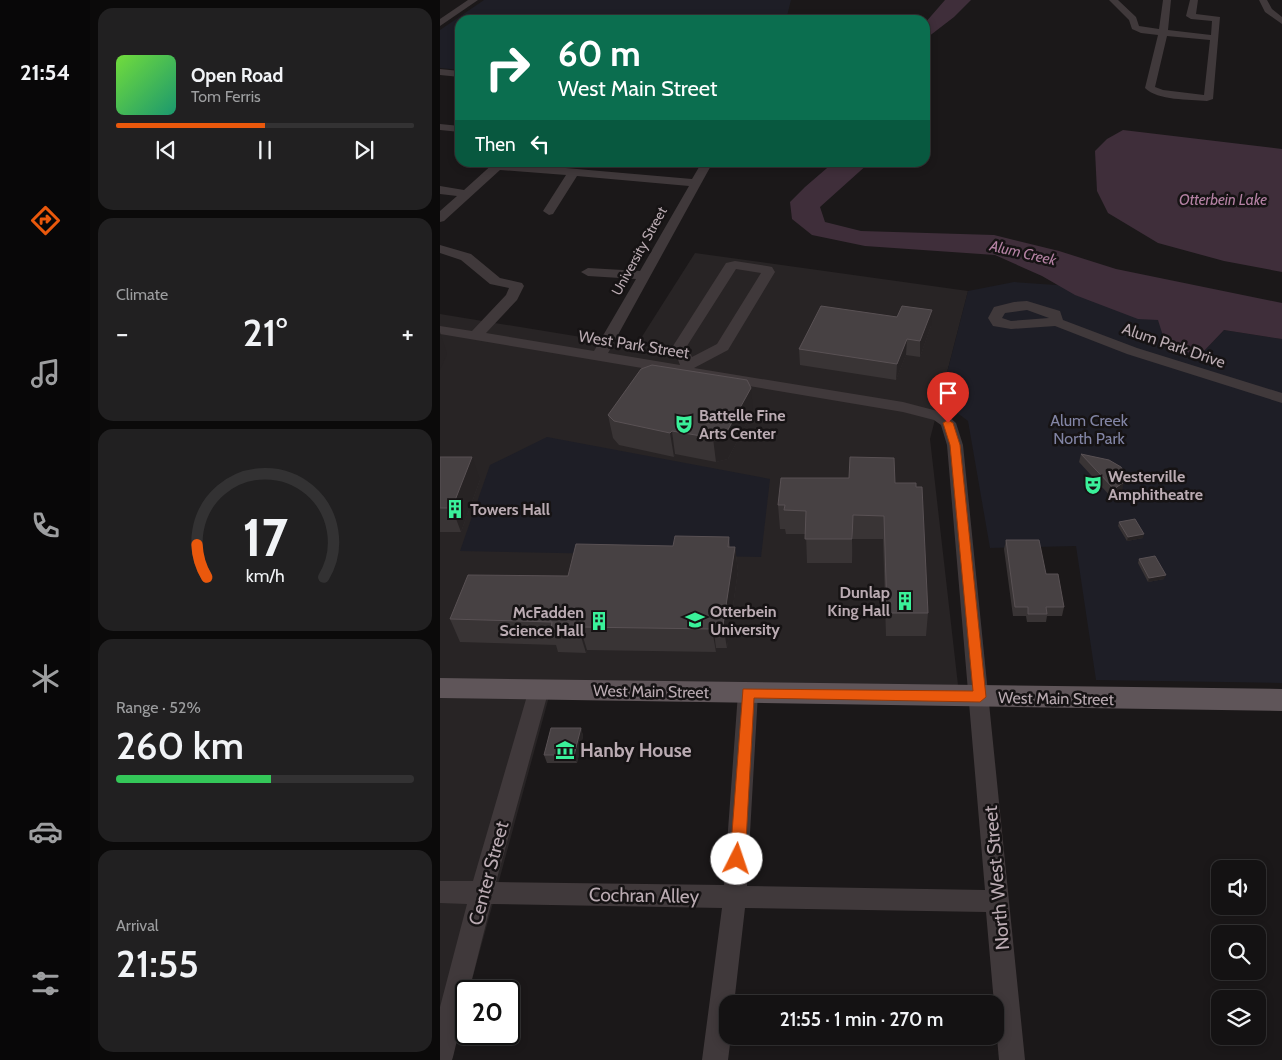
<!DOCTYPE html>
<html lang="en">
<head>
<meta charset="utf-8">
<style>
  body { margin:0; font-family:Cabin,sans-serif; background:#212021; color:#f1f3f6; height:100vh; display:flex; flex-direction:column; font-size:19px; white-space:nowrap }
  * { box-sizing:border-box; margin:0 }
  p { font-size:16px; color:#9d9ea0 }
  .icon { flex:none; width:28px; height:28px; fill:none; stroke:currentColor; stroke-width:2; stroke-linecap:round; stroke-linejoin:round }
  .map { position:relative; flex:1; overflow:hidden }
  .drawer { display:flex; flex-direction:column; gap:8px; padding:8px; background:#0b0a0a; width:350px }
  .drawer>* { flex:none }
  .hud { position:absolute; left:15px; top:15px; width:475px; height:152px; border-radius:15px; box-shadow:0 2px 8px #0003,0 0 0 1px #333233; background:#0b6e4f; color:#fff; overflow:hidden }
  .fabs { position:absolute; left:771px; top:860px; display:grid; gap:10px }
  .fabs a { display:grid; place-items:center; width:55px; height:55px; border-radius:10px; background:#141213; box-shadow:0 2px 8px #0003,0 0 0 1px #333233; font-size:25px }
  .speed { position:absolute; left:15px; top:980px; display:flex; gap:10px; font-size:25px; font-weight:700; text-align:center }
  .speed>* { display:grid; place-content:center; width:65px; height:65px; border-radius:50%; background:#141213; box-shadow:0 2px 8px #0003,0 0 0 1px #333233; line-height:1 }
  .speed .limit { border:2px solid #111; border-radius:8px; background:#fff; color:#111 }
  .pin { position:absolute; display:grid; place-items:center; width:42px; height:42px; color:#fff; margin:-51px -21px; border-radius:50% 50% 50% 0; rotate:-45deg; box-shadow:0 0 5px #0007 }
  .pin .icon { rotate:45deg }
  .me { position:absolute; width:55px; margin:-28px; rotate:4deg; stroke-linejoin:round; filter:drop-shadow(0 0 4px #0008) }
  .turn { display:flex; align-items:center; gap:18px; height:105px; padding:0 20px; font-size:22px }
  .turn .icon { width:65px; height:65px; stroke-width:2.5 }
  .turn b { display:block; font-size:35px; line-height:42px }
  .then { display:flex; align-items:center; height:48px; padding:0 20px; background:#0003; gap:10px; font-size:19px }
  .big { font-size:38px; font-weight:600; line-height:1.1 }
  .drawer .widget { flex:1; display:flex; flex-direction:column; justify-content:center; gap:8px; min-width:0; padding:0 18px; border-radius:15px; background:#212021 }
  .drawer .dial { align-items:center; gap:0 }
  .dial svg { height:130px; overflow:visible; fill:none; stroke:#333233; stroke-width:7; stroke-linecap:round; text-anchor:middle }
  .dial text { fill:#f1f3f6; stroke:none }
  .song { display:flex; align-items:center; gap:15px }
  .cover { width:60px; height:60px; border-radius:8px; background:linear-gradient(135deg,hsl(100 70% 55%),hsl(160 70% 35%)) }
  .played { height:5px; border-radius:2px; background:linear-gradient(90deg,#ea580c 50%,#333233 50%) }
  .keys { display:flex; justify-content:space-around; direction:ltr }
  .heat { display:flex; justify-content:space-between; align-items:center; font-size:28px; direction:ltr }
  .charge { height:8px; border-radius:4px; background:linear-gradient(90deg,#34c759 52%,#333233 0) }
  .trip { position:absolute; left:279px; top:995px; width:285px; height:50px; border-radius:15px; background:#141213; box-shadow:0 2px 8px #0003,0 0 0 1px #333233; font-weight:600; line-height:50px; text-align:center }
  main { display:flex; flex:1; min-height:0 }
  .menu { display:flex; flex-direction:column; width:90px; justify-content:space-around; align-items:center; background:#080708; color:#9d9ea0 }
  .menu .icon { width:35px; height:35px }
  .menu .active { color:#ea580c }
  .menu b { font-size:22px; color:#f1f3f6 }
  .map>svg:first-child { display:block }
  .built { fill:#282425 }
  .green { fill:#1e1e26 }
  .water { fill:#3f2e3a }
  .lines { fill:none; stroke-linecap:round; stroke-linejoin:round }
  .minor { fill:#40393b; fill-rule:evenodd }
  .major { fill:#5f5559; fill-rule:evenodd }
  .wall { fill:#393435 }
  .shaded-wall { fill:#272324 }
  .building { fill:#474143; stroke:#595154 }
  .route { fill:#ea580c; stroke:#983908 }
  .labels { text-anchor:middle; stroke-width:5; stroke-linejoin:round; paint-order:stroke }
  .far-street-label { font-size:14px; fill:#baabb2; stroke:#161314 }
  .far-water-label { font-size:15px; font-style:italic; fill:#b582a4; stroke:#161314 }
  .street-label { font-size:16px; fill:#baabb2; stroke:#161314 }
  .poi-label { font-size:16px; font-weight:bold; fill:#baabb2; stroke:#161314; text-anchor:start }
  .park-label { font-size:16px; fill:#8285a5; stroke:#161314 }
  .near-poi-label { font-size:19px; font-weight:bold; fill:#baabb2; stroke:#161314; text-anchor:start }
  .near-street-label { font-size:19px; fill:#baabb2; stroke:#161314 }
</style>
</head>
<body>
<main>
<nav class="menu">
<b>21:54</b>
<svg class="icon active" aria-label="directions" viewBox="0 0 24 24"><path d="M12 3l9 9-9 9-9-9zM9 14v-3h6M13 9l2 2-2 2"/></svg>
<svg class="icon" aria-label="music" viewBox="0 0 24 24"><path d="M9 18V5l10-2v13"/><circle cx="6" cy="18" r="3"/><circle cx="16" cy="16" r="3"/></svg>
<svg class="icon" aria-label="phone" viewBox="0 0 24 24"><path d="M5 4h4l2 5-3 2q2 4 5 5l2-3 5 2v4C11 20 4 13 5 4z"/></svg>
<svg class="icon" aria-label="climate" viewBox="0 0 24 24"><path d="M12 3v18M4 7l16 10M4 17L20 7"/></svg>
<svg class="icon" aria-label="car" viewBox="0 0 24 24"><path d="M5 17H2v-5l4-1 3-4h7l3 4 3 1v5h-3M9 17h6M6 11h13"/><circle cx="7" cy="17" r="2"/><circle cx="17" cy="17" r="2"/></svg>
<svg class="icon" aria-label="filters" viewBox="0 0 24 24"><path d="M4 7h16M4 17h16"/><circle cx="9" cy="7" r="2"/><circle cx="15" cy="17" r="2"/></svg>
</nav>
<section class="drawer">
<div class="widget">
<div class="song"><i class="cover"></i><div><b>Open Road</b><p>Tom Ferris</p></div></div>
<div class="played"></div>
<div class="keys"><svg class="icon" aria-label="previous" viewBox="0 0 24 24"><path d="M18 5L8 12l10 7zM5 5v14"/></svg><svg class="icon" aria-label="pause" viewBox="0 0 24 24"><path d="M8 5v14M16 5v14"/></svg><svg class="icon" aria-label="next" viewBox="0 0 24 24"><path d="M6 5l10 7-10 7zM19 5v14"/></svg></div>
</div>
<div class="widget"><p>Climate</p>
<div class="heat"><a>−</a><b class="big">21°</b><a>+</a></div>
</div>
<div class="widget dial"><svg viewBox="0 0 100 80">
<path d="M14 69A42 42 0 1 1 86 69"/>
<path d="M14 69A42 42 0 0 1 8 49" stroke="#ea580c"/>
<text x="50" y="56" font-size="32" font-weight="700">17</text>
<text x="50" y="72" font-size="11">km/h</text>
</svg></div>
<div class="widget"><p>Range · 52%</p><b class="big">260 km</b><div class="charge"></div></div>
<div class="widget"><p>Arrival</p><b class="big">21:55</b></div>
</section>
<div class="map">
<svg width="842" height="1060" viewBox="0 0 842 1060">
  <rect width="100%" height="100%" fill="#1b1819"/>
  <path class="built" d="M255 253 528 291 490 439 518 685 113 682 29 991H26V1003L11 1060H0V314L196 346Z"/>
  <g class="green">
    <path d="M44 0H351L346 20H20V70L0 68V30Z"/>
    <path d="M574 282 688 290 764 351 784 330 842 339V683L656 680 636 546 550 548 528 421 500 400 528 291Z"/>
    <path d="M107 437 330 479 321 557 20 551 50 465Z"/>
  </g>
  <g class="water">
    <path d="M505 0H531L514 17 488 37 485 42V23Z"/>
    <path d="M683 130 842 149V272L784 261 718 243 668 213 657 191 655 151 667 139Z"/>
    <path d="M394 162 429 163 380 207 385 222 421 231 554 235 619 251 676 269 842 303V339L784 330 764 351 751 354 723 336 718 320 698 319 635 295 602 276 555 255 425 246 372 235 352 219 350 202 365 187Z"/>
  </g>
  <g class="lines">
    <g class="minor">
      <path d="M28 0H38L0 26V19Z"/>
      <path d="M669 0H678L696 17 699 26 719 29 723 0H731L728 30 771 35 772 21 751 19 746 16 750 0H758L756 14 780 17 773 99 767 101C749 99 718 101 705 88L718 35 701 33 692 29 689 20ZM727 36 770 40 764 95 723 90 715 87Z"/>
      <path d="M819 0H827L832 9 842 17V24L825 12Z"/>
      <path d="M0 69 20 71V77L0 75Z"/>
      <path d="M0 124 20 126V132L0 130Z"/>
      <path d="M55 162 252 179 262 162H273L168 353 240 365 233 346 286 263 295 261 327 266 332 267 335 272 288 350 254 368 463 402 505 413 516 423 523 445 585 1060H559L546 912 305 908 294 1004H288V1036H291L288 1060H262L282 908 51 904 29 991H26V1003L13 1057 12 1060H0V1007L27 904 0 903V881H33L89 689 92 683 99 681 106 683 109 689 56 882 284 885 298 693 301 687 308 685 315 687 318 693 307 886 545 890 507 445 501 425 494 420 463 412 0 334V326L32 331 66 295 69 288 50 284 21 260 0 253V245L31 254 60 278 82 283 84 286 77 300 46 333 154 351 196 279 148 276 141 272 148 268 200 271 249 186 137 176 113 214 109 215 103 211 126 175 60 170 4 221 0 222V211L17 196 0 194V186L24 190ZM296 269 321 273 277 344 252 357 247 346Z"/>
      <path d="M587 301 620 311 623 320 697 348 842 393V403L687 354 615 326 571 329 553 326 548 318 554 307 574 302ZM587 310 609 318 571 321 562 318 565 313Z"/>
    </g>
    <path class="major" d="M0 678 842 689V711L0 698Z"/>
  </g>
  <g class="wall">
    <path d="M491 326 480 357 466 355 456 380 360 365 359 349Z"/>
    <path d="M313 411 288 459 276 462 235 454 234 457 179 445 173 438 168 415Z"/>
    <path d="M641 454 682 491 672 498 639 462Z"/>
    <path d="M0 457 40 480 21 532H0Z"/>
    <path d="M455 483 476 487 488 613 486 636H446L443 539H413L412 563H367L366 534H346L345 529H340L338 505Z"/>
    <path d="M679 522 703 538 687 541 678 526Z"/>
    <path d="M289 537 290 547H295L298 571 287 648H276V652L147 650 146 653 118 652 116 645 20 642 10 619 128 576 233 546Z"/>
    <path d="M566 540 606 574 624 607 622 616H607L606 622H587L586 616H573L564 549Z"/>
    <path d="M699 559 724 579 708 582 698 563Z"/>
    <path d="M141 728 143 736 137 763H107L104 755Z"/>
  </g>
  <g class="shaded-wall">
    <path d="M492 310 491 326 480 357V341Z"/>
    <path d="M0 332 7 354 0 370Z"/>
    <path d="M467 339 466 355 456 380 457 364Z"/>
    <path d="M311 388 313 411 288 459 276 462 273 438Z"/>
    <path d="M232 431 235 454 234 457 230 433Z"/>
    <path d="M32 457 40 480 21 532 12 508Z"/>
    <path d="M684 482 682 491 672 498 674 489Z"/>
    <path d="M413 515V539L412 563V539Z"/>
    <path d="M704 534 703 538 687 541 688 537Z"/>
    <path d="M295 547 298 571 287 648 283 625Z"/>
    <path d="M726 575 724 579 708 582 709 578Z"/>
    <path d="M273 624 276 648V652L272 629Z"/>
    <path d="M140 627 147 650 146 653 139 630Z"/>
    <path d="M141 728 143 736 137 763 134 755Z"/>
  </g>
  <g class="building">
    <path d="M381 306 457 317 462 306 492 310 480 341 467 339 457 364 359 349Z"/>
    <path d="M212 365 307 380 311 388 285 435 273 438 232 431 230 433 174 421 168 415 201 369Z"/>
    <path d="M641 454 669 460 681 467 684 472V482L674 489Z"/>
    <path d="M0 457H32L12 508H0Z"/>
    <path d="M410 457 454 458 455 483H476V487H482L488 613H447L444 516 413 515 412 539H365L366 511 344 510 345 505H338L341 478H409Z"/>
    <path d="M695 519 704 534 688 537 679 522Z"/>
    <path d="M235 536 289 537 288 547H295L283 625 273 624 272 629 140 627 139 630 111 629 112 622 10 619 28 575 128 576 136 544 233 546Z"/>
    <path d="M566 540H599L606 574H618L624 607H606L607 614H588V607H575Z"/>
    <path d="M715 556 726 575 709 578 699 559Z"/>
    <path d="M111 728H141L134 755H104Z"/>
  </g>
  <path class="route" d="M508 420 513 423 520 445 546 697 540 702 314 698 305 859 303 864 297 866 292 864 290 859 303 689 533 691 510 445 503 423Z"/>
  <defs>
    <g id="theatre-bare" transform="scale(1.5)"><path d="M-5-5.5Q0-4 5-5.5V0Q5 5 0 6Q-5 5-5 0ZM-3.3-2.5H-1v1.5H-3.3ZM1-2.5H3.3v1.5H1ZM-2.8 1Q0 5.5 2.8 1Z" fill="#3af19a" stroke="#161314" stroke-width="2.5" paint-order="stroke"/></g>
    <g id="building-bare" transform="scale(1.5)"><path d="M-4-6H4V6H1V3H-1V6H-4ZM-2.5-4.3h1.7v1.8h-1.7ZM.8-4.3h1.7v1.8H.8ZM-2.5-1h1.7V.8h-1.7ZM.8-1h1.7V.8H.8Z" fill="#3af19a" stroke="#161314" stroke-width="2.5" paint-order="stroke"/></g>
    <g id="university-bare" transform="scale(1.5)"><path d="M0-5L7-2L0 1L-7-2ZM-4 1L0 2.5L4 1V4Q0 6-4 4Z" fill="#3af19a" stroke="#161314" stroke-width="2.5" paint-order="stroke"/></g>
    <g id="museum-bare" transform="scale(1.5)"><path d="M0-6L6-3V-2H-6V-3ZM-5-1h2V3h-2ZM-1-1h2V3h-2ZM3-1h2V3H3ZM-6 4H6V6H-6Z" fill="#3af19a" stroke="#161314" stroke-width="2.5" paint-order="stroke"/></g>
  </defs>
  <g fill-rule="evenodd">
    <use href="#theatre-bare" x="244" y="424"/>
    <use href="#theatre-bare" x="653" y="485"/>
    <use href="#building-bare" x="15" y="509"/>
    <use href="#building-bare" x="465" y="601"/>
    <use href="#university-bare" x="255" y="620"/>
    <use href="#building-bare" x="159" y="621"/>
    <use href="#museum-bare" x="125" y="750"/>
  </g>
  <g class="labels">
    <g class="far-street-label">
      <text transform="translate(199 251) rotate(-61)" y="5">University Street</text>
    </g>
    <g class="far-water-label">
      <text x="783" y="205">Otterbein Lake</text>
      <text transform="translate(583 253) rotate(13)" y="5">Alum Creek</text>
    </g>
    <g class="street-label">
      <text transform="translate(194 344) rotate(9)" y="6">West Park Street</text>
      <text transform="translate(734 345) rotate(19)" y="6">Alum Park Drive</text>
      <text transform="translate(211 691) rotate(1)" y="6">West Main Street</text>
      <text transform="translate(616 698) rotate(1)" y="6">West Main Street</text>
    </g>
    <g class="poi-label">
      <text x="259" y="421">Battelle Fine<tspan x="259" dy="18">Arts Center</tspan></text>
      <text x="668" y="482">Westerville<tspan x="668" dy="18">Amphitheatre</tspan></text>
      <text x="30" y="515">Towers Hall</text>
      <text x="450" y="598" text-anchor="end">Dunlap<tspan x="450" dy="18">King Hall</tspan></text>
      <text x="270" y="617">Otterbein<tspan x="270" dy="18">University</tspan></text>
      <text x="144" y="618" text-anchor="end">McFadden<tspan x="144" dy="18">Science Hall</tspan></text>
    </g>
    <g class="park-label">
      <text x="649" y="426">Alum Creek<tspan x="649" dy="18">North Park</tspan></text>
    </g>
    <g class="near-poi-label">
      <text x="140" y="757">Hanby House</text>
    </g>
    <g class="near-street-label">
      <text transform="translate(48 873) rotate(-75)" y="7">Center Street</text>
      <text transform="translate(556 878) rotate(-95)" y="7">North West Street</text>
      <text transform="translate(204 895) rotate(1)" y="7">Cochran Alley</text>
    </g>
  </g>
</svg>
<div class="fabs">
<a><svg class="icon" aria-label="sound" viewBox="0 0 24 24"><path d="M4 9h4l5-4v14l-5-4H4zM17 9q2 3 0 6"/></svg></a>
<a><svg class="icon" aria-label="search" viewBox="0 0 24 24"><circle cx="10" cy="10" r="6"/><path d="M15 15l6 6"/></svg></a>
<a><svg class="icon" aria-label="layers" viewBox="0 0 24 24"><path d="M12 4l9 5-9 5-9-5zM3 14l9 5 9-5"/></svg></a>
</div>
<div class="speed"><div class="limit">20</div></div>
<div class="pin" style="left:508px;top:423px;background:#d93025"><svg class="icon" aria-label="arrive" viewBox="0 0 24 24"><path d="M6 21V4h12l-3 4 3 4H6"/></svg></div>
<svg class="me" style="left:297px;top:859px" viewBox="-20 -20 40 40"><circle r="19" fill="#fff"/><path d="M0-13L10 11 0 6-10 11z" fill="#ea580c"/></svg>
<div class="trip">21:55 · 1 min · 270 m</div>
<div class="hud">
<div class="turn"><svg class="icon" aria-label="right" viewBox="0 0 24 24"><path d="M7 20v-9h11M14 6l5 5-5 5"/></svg><div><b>60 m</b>West Main Street</div></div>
<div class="then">Then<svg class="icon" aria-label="left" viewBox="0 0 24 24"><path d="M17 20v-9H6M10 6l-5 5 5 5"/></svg></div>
</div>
</div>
</main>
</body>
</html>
